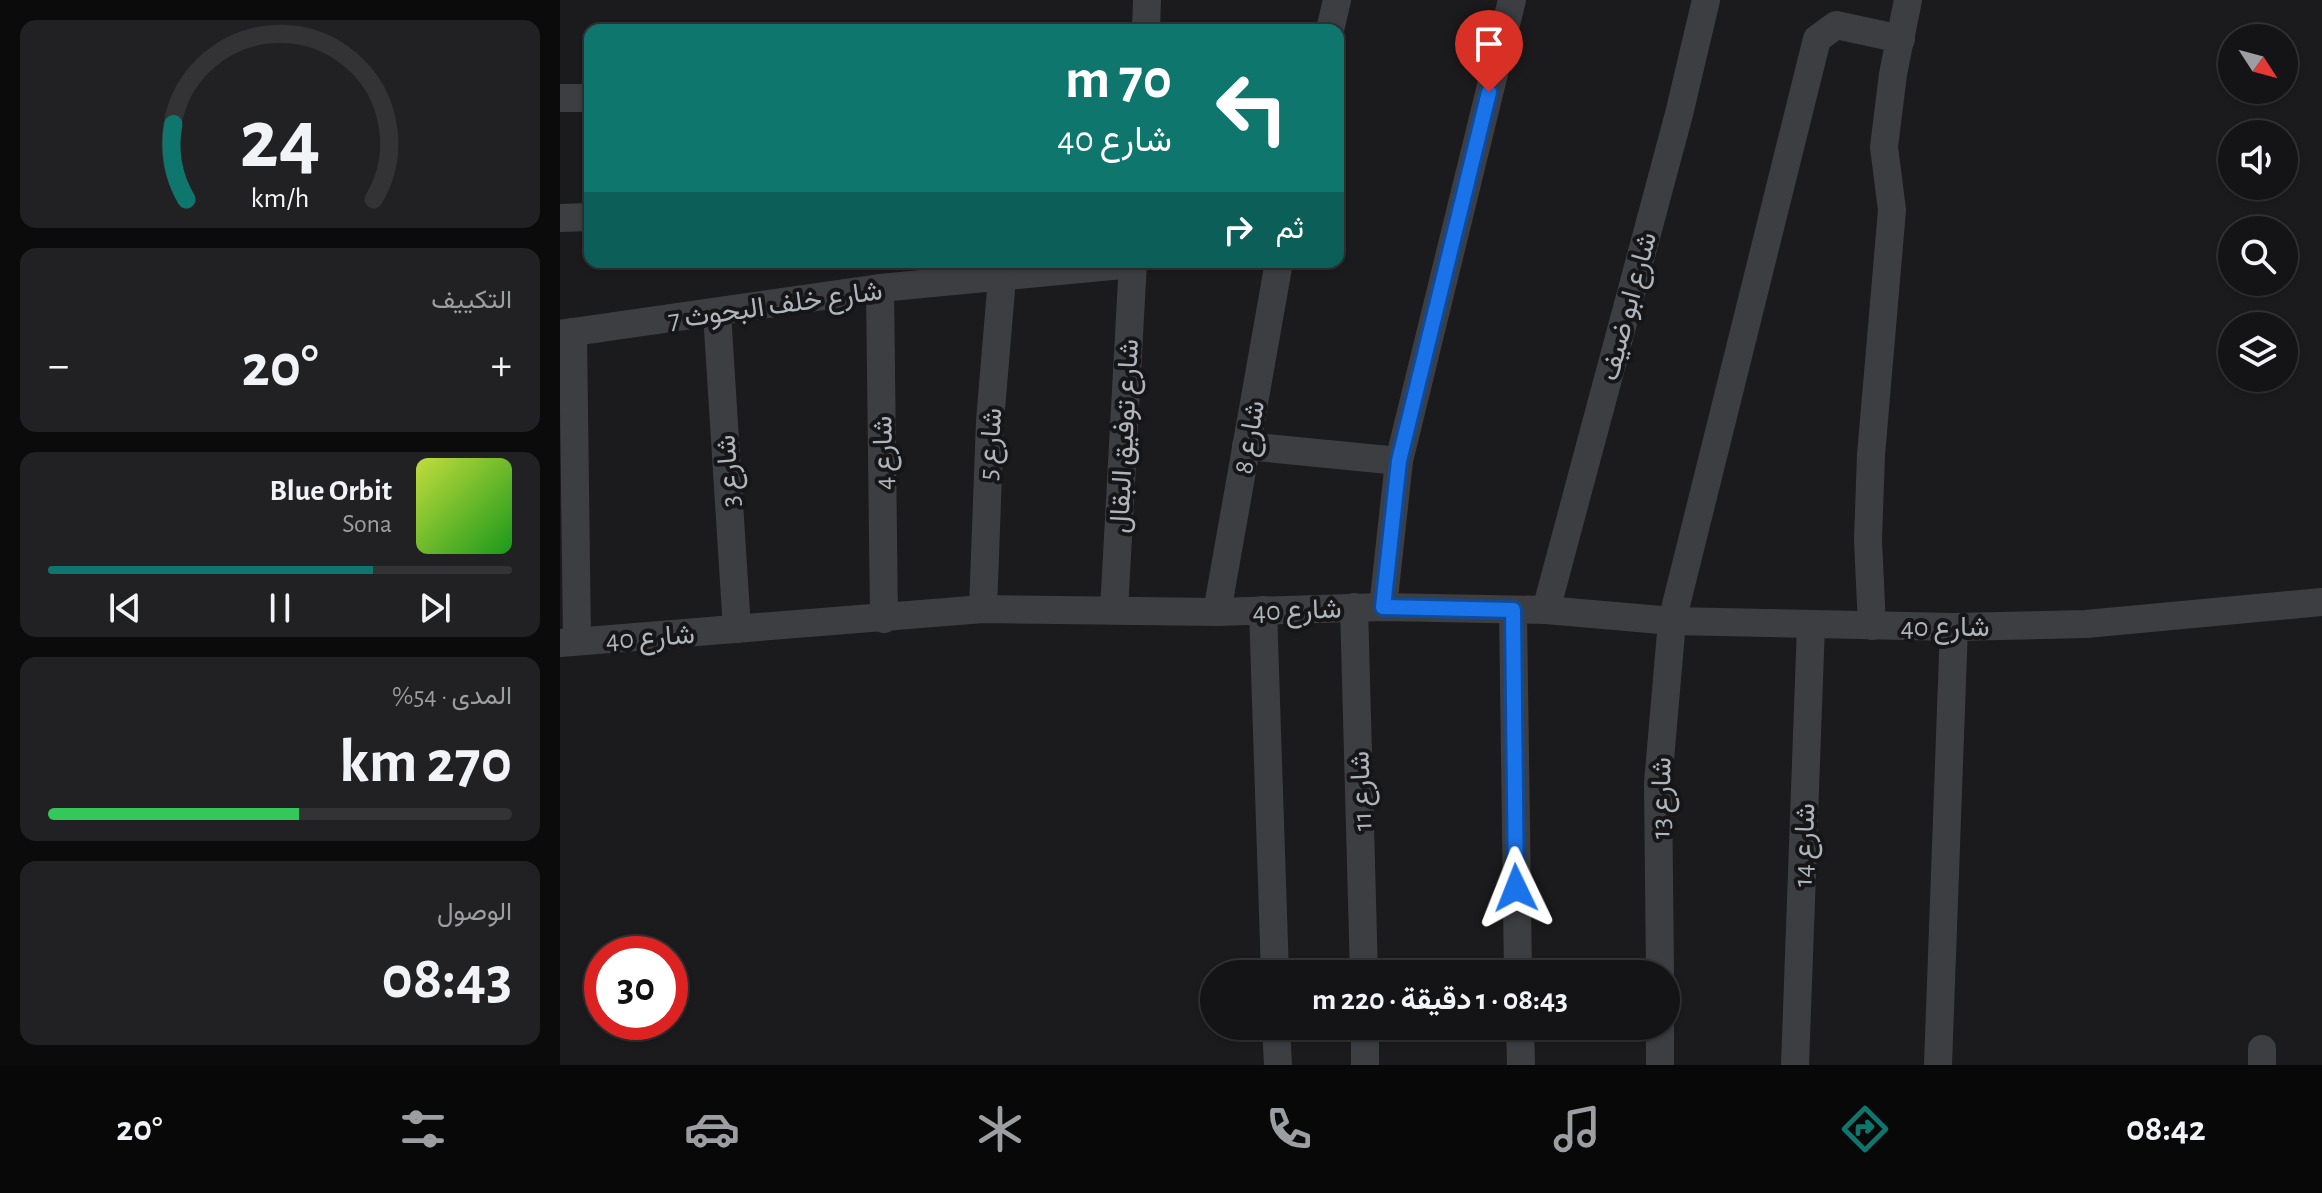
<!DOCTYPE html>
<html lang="ar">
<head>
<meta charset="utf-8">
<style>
  body { margin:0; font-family:"Alegreya Sans",Vazirmatn,sans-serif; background:#212123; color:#f1f3f6; direction:rtl; height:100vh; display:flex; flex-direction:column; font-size:30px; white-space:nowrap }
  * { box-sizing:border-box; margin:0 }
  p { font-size:26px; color:#9d9ea1 }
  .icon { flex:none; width:44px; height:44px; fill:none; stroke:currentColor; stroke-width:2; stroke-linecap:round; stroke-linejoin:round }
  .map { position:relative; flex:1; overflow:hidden; direction:ltr }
  .drawer { display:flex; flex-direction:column; gap:20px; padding:20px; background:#0b0b0c; width:560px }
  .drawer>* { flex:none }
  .hud { position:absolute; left:24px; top:24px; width:760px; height:244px; border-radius:16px; box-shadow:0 2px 6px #0004,0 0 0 2px #333335; direction:rtl; background:#0f766e; color:#fff; overflow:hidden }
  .needle { width:52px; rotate:126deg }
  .controls { position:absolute; left:1658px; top:24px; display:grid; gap:16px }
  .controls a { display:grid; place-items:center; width:80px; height:80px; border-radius:50%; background:#141416; box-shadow:0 2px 6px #0004,0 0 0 2px #333335; font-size:40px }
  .speed { position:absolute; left:24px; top:936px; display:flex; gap:16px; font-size:40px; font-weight:700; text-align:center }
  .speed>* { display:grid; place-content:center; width:104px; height:104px; border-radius:50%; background:#141416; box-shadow:0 2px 6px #0004,0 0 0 2px #333335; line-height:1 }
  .speed .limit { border:12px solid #d22; background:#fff; color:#111 }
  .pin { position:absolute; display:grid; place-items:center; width:68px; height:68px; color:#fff; margin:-82px -34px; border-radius:50% 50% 50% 0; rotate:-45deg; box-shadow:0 0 8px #0007 }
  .pin .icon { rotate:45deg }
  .me { position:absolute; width:88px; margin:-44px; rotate:358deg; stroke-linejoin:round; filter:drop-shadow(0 0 6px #0008) }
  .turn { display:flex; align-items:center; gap:28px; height:168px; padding:0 40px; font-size:36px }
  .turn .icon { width:104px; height:104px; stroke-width:2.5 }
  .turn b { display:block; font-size:56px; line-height:68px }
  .then { display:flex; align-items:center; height:76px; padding:0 40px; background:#0003; gap:16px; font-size:30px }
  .big { font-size:60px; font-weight:700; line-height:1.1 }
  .drawer .card { flex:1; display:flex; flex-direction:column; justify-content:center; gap:12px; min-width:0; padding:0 28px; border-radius:16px; background:#212123 }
  .drawer .dial { align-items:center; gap:0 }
  .dial svg { height:208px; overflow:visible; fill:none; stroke:#333335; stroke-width:7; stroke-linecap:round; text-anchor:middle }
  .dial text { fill:#f1f3f6; stroke:none }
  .song { display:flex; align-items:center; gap:24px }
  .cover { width:96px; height:96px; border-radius:12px; background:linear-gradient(135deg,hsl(70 70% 55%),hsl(120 70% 35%)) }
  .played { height:8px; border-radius:4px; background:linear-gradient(90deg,#0f766e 70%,#333335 70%) }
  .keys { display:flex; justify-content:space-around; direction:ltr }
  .heat { display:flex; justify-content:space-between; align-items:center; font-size:44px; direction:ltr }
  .charge { height:12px; border-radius:6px; background:linear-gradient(90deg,#34c759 54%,#333335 0) }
  .trip { position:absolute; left:640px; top:960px; width:480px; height:80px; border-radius:40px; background:#141416; box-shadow:0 2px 6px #0004,0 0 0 2px #333335; font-weight:700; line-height:80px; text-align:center; direction:rtl }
  .tabs { display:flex; height:128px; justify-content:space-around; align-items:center; background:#080809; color:#9d9ea1 }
  .tabs .icon { width:56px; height:56px }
  .tabs .current { color:#0f766e }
  .tabs b { font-size:36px; color:#f1f3f6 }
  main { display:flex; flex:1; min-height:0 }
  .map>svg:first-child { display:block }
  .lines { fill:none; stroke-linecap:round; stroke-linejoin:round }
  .minor { stroke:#3d3e42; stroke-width:28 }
  .route-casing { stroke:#114b97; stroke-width:20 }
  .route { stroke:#1a73e8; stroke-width:14 }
  .labels { text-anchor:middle; stroke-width:8; stroke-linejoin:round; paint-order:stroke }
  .street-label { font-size:28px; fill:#afb4bb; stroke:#161618 }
</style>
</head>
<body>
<main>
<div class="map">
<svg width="1762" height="1065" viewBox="0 0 1762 1065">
  <rect width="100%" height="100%" fill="#1b1b1d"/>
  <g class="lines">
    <g class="minor">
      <path d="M586 30 587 0"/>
      <path d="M770 30 777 0"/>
      <path d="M0 98H30"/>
      <path d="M0 218 30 217"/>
      <path d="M320 288 324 619"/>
      <path d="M157 313 177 629"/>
      <path d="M13 332 17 641"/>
      <path d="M0 334 320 288 573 264"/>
      <path d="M686 446 839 461"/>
      <path d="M794 607 804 974"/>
      <path d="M823 607 839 461 952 0"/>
      <path d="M423 609 430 421 442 278"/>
      <path d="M554 610 573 262"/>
      <path d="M703 610 715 974"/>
      <path d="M953 610 958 974"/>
      <path d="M986 610 1119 114 1146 0"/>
      <path d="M657 612 719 262"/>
      <path d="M1312 626 1308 540 1311 455 1332 210 1324 147 1333 74 1348 0"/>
      <path d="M0 643 423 609 657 612 823 607 986 610 1112 621 1394 627 1526 624 1762 602"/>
      <path d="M1100 974 1098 783 1112 621 1257 39 1276 25 1341 39"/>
      <path d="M716 1026 718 1065"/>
      <path d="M805 1026V1065"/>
      <path d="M960 1026 961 1065"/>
      <path d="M1100 1026V1065"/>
      <path d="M1702 1049V1065"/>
      <path d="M1235 1065 1251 625"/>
      <path d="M1378 1065 1394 627"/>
    </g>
  </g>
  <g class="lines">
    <g class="route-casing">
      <path id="route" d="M929 92 839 461 823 607 953 610 956 888"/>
    </g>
    <use href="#route" class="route"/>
  </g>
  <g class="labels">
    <g class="street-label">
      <text transform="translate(215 304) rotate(-8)" y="10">شارع خلف البحوث 7</text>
      <text transform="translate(1067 306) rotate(-75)" y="10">شارع ابو ضيف</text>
      <text transform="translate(563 436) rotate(-87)" y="10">شارع توفيق البقال</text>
      <text transform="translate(688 437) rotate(-80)" y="10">شارع 8</text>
      <text transform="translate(429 444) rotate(-86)" y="10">شارع 5</text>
      <text transform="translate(322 453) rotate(-91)" y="10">شارع 4</text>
      <text transform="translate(167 471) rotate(-94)" y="10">شارع 3</text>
      <text transform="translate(737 609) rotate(-2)" y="10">شارع 40</text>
      <text x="1385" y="636">شارع 40</text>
      <text transform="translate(90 636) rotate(-4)" y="10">شارع 40</text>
      <text transform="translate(800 791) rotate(-92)" y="10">شارع 11</text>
      <text transform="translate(1100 798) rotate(-89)" y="10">شارع 13</text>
      <text transform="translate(1243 845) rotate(-88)" y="10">شارع 14</text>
    </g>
  </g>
</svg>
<div class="controls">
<a><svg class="needle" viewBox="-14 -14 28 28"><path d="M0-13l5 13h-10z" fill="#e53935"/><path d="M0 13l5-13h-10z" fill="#9d9ea1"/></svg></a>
<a><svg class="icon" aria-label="sound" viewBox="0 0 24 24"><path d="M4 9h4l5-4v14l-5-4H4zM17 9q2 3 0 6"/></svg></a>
<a><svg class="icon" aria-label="search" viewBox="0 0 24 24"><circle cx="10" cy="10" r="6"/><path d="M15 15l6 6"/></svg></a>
<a><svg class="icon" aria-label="layers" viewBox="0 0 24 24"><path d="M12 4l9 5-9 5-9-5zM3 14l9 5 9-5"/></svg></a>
</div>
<div class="speed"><div class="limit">30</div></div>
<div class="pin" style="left:929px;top:92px;background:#d93025"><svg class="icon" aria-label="arrive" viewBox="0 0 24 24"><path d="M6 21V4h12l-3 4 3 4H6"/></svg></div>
<svg class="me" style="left:956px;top:888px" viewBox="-20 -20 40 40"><path d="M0-17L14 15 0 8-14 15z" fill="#1a73e8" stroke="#fff" stroke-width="4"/></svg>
<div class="trip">08:43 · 1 دقيقة · 220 m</div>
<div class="hud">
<div class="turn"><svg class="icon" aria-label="left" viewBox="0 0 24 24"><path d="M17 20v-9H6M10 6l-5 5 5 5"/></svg><div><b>70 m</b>شارع 40</div></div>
<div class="then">ثم<svg class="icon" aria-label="right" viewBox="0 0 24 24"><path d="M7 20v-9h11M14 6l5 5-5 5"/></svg></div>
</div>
</div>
<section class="drawer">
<div class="card dial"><svg viewBox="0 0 100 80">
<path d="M14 69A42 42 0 1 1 86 69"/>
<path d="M14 69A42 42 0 0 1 9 40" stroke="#0f766e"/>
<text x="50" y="56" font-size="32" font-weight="700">24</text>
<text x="50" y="72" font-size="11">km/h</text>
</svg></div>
<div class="card"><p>التكييف</p>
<div class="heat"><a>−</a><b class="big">20°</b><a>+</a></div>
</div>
<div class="card">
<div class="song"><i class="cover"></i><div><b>Blue Orbit</b><p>Sona</p></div></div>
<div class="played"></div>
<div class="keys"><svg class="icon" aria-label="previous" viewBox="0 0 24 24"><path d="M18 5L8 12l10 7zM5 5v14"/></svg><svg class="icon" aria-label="pause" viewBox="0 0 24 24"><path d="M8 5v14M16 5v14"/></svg><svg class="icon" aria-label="next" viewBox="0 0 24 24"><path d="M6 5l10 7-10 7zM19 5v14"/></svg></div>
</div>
<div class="card"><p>المدى · 54%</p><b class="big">270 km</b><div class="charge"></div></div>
<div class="card"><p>الوصول</p><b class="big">08:43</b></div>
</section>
</main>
<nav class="tabs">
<b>08:42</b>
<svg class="icon current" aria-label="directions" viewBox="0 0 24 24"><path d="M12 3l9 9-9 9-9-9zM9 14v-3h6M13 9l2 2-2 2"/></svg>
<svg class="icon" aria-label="music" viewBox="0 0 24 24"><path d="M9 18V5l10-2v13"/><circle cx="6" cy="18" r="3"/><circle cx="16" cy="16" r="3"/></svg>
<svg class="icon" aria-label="phone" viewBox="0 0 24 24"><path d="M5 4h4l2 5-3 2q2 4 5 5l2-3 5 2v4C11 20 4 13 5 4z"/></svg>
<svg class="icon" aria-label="climate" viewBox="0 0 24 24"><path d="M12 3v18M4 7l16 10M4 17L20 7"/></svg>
<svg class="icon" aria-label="car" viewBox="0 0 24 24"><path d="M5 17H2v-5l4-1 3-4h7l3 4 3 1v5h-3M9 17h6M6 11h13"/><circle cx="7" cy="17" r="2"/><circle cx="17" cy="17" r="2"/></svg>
<svg class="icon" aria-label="filters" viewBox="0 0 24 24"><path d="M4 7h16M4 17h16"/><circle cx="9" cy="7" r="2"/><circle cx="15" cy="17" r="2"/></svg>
<b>20°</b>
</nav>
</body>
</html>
